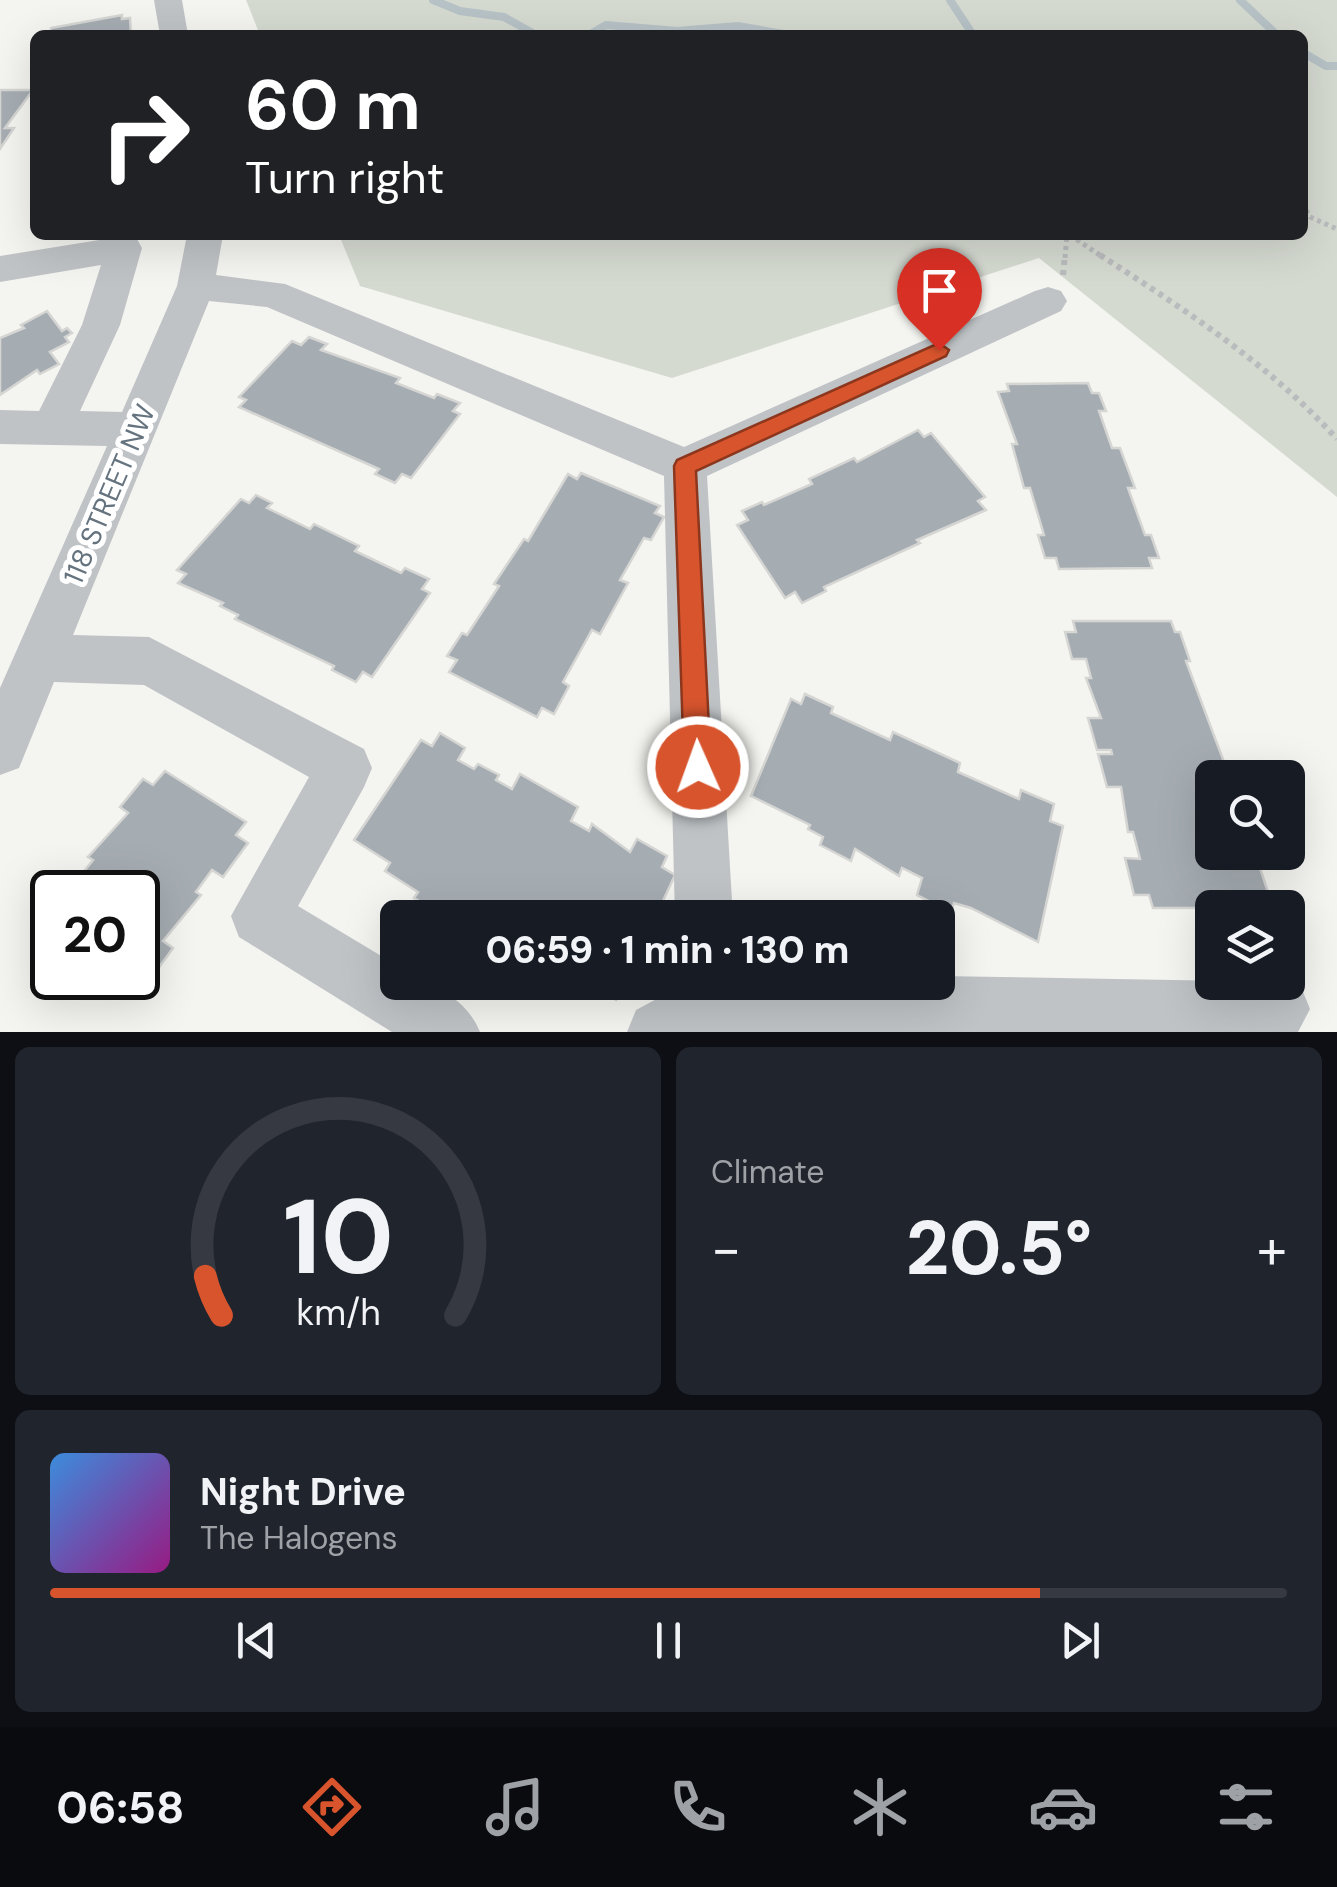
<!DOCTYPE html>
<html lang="en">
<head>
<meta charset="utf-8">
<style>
  body { margin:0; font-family:"DM Sans",sans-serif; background:#20242c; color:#f1f3f6; height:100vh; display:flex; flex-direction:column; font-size:38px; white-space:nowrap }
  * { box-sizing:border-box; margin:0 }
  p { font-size:32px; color:#9ea1a6 }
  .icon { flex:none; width:55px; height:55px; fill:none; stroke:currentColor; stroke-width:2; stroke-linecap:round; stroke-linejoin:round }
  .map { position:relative; height:1032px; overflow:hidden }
  .sheet { display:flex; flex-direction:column; gap:15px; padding:15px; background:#0d0f14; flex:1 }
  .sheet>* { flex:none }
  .top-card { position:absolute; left:30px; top:30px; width:1278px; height:210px; border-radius:15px; box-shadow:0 10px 40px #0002; background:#202124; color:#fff; overflow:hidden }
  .buttons { position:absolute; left:1195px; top:760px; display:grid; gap:20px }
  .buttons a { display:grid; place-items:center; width:110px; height:110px; border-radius:15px; background:#171b24; box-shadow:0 10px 40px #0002; font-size:50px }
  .speed { position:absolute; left:30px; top:870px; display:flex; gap:20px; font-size:50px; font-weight:700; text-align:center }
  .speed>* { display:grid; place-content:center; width:130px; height:130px; border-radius:50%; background:#171b24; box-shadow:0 10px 40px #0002; line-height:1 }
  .speed .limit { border:5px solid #111; border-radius:15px; background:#fff; color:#111 }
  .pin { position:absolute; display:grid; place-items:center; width:85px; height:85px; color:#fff; margin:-102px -42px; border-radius:50% 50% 50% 0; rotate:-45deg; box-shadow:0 0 10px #0007 }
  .pin .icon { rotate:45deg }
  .me { position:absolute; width:110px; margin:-55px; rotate:358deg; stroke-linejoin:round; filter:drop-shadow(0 0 8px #0008) }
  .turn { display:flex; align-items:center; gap:35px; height:210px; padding:0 50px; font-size:45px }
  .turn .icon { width:130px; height:130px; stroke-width:2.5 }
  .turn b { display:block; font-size:70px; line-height:85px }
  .big { font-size:75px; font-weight:800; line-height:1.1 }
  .sheet .card { flex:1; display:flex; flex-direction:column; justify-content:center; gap:15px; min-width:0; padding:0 35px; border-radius:15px; background:#20242c }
  .sheet .dial { align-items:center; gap:0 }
  .dial svg { height:260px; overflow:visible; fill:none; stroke:#363941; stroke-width:7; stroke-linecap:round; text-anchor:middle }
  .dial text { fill:#f1f3f6; stroke:none }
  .song { display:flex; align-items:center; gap:30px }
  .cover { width:120px; height:120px; border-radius:15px; background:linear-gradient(135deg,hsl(210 70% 55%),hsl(310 70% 35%)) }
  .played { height:10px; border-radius:5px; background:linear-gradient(90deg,#d7542d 80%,#363941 80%) }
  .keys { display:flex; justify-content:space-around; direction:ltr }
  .heat { display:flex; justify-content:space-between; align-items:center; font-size:55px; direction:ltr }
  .sheet .tiles { flex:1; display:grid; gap:15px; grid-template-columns:1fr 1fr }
  .card:last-child { grid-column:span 2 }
  .trip { position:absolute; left:380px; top:900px; width:575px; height:100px; border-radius:15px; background:#171b24; box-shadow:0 10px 40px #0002; font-weight:800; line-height:100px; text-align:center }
  .menu { display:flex; height:160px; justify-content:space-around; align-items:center; background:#090b0e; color:#9ea1a6 }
  .menu .icon { width:70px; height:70px }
  .menu .active { color:#d7542d }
  .menu b { font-size:45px; color:#f1f3f6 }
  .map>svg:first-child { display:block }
  .green { fill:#d5dad1 }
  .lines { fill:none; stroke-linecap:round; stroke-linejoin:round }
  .stream { stroke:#b7c2c6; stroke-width:8 }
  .building { fill:#a6adb2; stroke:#d5d5d3; stroke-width:2.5 }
  .path-far1 { stroke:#b9bbbd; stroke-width:5; stroke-dasharray:4 4; stroke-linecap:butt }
  .path { stroke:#b9bbbd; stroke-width:6; stroke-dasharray:5 5; stroke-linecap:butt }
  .minor { fill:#bfc3c6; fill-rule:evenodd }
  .route { fill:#d7542d; stroke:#8c371d; stroke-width:2.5 }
  .labels { text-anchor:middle; stroke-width:10; stroke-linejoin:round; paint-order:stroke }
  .street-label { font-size:28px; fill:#65737f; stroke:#fff }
</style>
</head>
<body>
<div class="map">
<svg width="1337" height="1032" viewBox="0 0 1337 1032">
  <rect width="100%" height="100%" fill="#f4f4f0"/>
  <path class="green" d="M246 0H1337V497L1039 258 672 378 360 286 339 235H1302V35H260Z"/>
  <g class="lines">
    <g class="stream">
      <path d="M433 0 460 11 504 17 536 35"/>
      <path d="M950 0 973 35"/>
      <path d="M1240 0 1277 35"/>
      <path d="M589 35 606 25 677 31 738 26 789 35"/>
      <path d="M1302 52 1326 66H1337"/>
    </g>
  </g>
  <g class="building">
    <path d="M122 15V19L130 18 131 35H43L50 32 51 28Z"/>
    <path d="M0 90H33L5 128H14L0 149Z"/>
    <path d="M47 311 62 331 67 328 72 333 65 337 69 342 50 352 59 364 40 374 37 370 0 395V338L24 328 21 325Z"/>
    <path d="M309 337 327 344 321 350 400 378 396 383 434 398 437 394 460 403 453 411 460 414 411 478 402 474 395 483 375 474 379 469 239 407 246 400 239 397 292 341 301 345Z"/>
    <path d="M1088 383 1092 393H1099L1106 411H1099L1112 448H1120L1135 488H1128L1145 535H1151L1159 558H1149L1152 568 1059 569 1056 558H1045L1038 535H1044L1030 488H1024L1012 444H1017L998 392 1009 391 1007 384Z"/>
    <path d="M918 430 924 437 931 433 985 497 978 501 986 510 917 540 920 543 824 587 826 591 802 603 795 592 785 598 737 525 748 520 742 511 762 502 764 505 812 484 809 479 854 458 857 462Z"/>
    <path d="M581 473 660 506 655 513 664 517 651 540 644 538 620 580 628 583 600 634 592 630 563 682 569 686 554 714 542 708 537 717 449 672 457 660 447 656 462 633 467 635 499 586 494 584 524 539 528 541 568 474 577 479Z"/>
    <path d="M256 495 272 503 267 508 310 529 314 524 359 546 355 551 401 573 405 568 429 579 422 589 430 593 372 677 363 672 356 682 332 670 334 666 235 619 238 615 220 606 223 603 178 583 186 574 177 570 241 499 249 503Z"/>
    <path d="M1073 621H1171L1175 632H1180L1190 661H1186L1230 778H1212V852L1256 856 1269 895H1261L1266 908H1153L1149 895H1134L1125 858 1140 859 1133 832H1128L1121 787H1107L1098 754H1112L1111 750H1097L1088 718H1101L1086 678H1091L1086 659H1072L1065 632H1076Z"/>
    <path d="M805 694 833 707 831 713 890 740 893 732 960 763 958 772 1019 799 1021 790 1054 804 1050 821 1063 826 1038 942 971 908 954 903 951 912 917 895 922 878 902 868 899 876 855 849 851 861 820 845 823 837 808 829 810 825 751 796 791 699 801 704Z"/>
    <path d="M440 733 465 748 458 760 474 769 478 764 499 775 496 780 512 789 520 774 578 807 571 821 589 831 592 824 630 852 637 839 667 856 662 867 675 875 655 918H465L448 907 443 915 414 898 418 892 385 871 390 863 354 840 421 740 432 746Z"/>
    <path d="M165 771 246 822 236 835 248 843 223 877 212 870 196 892 201 895 163 941 173 948 147 984 138 977V892H61L71 881 74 884 93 860 88 857 128 813 120 807 143 779 153 785Z"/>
    <path d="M105 978H136L125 992Z"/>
    <path d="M589 982H625L616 1000Z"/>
  </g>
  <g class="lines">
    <g class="path-far1">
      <path d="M1302 203 1310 217 1337 229"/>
      <path d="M1070 235 1104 258"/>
      <path d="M1065 258 1067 235"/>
    </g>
    <g class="path">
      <path d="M1100 255C1185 310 1269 364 1337 439"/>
      <path d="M1063 275 1065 255"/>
    </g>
    <g class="minor">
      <path d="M154 0H182L188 35H160Z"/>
      <path d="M187 235H223L216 275 285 284 684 447 1035 291 1048 287 1061 291 1067 301 1061 311 707 476 733 918H675L664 476 267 307 209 301 73 635 149 637 364 749 372 768 364 787 298 906 398 966V982C434 982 466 998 480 1032H392L239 937 231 916 309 777 144 685 54 682 19 768 0 775V688L107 446 0 444V410L39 411 82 325 101 265 0 282V256L124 236 137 239 142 248 120 325 80 411 122 412 177 286Z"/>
      <path d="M938 976 1288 982 1301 987 1310 1009 1298 1032H627L636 1010 677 988V982H938Z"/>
    </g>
  </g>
  <path class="route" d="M939 343 949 350 946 356 696 471 711 767 707 777 698 781 688 777 684 767 674 466 677 460Z"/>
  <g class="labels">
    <g class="street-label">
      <text transform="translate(109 494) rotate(-67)" y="10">118 STREET NW</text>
    </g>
  </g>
</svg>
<div class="buttons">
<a><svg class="icon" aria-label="search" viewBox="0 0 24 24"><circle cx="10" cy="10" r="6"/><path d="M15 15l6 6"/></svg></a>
<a><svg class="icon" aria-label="layers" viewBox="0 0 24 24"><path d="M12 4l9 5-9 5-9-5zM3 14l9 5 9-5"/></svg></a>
</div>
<div class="speed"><div class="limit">20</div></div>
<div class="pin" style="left:939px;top:350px;background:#d93025"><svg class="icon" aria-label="arrive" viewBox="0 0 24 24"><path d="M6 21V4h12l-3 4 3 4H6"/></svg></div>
<svg class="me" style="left:698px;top:767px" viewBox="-20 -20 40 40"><circle r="17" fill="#d7542d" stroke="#fff" stroke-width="3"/><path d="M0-11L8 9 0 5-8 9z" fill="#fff"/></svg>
<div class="trip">06:59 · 1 min · 130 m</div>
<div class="top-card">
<div class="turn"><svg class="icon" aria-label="right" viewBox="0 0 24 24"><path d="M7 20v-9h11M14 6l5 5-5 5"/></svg><div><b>60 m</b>Turn right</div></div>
</div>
</div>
<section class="sheet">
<div class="tiles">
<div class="card dial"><svg viewBox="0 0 100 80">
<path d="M14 69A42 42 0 1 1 86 69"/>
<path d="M14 69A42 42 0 0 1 9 57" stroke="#d7542d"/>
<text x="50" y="56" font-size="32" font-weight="700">10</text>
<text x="50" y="72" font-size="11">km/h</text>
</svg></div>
<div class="card"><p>Climate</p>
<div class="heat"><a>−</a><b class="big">20.5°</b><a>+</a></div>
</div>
<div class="card">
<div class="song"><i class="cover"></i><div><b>Night Drive</b><p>The Halogens</p></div></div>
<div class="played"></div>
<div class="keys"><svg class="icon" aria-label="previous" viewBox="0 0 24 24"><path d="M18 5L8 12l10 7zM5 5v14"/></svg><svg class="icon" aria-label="pause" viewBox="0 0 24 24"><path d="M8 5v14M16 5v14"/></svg><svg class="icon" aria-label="next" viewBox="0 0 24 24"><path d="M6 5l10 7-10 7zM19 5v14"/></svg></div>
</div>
</div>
</section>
<nav class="menu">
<b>06:58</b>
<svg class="icon active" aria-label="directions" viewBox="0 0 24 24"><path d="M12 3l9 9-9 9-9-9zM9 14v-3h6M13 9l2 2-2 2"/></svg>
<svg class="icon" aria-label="music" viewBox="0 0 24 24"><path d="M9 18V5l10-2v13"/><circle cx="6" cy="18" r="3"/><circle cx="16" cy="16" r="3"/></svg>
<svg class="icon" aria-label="phone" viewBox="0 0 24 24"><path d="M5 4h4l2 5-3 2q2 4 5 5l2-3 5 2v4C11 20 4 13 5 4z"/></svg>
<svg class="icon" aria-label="climate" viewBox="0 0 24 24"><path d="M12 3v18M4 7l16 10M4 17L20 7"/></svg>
<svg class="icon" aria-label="car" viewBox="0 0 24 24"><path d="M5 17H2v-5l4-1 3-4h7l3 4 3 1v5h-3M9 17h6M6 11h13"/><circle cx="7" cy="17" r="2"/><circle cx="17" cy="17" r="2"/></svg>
<svg class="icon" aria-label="filters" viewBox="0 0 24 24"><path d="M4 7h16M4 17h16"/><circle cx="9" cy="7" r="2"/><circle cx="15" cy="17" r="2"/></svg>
</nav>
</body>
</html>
